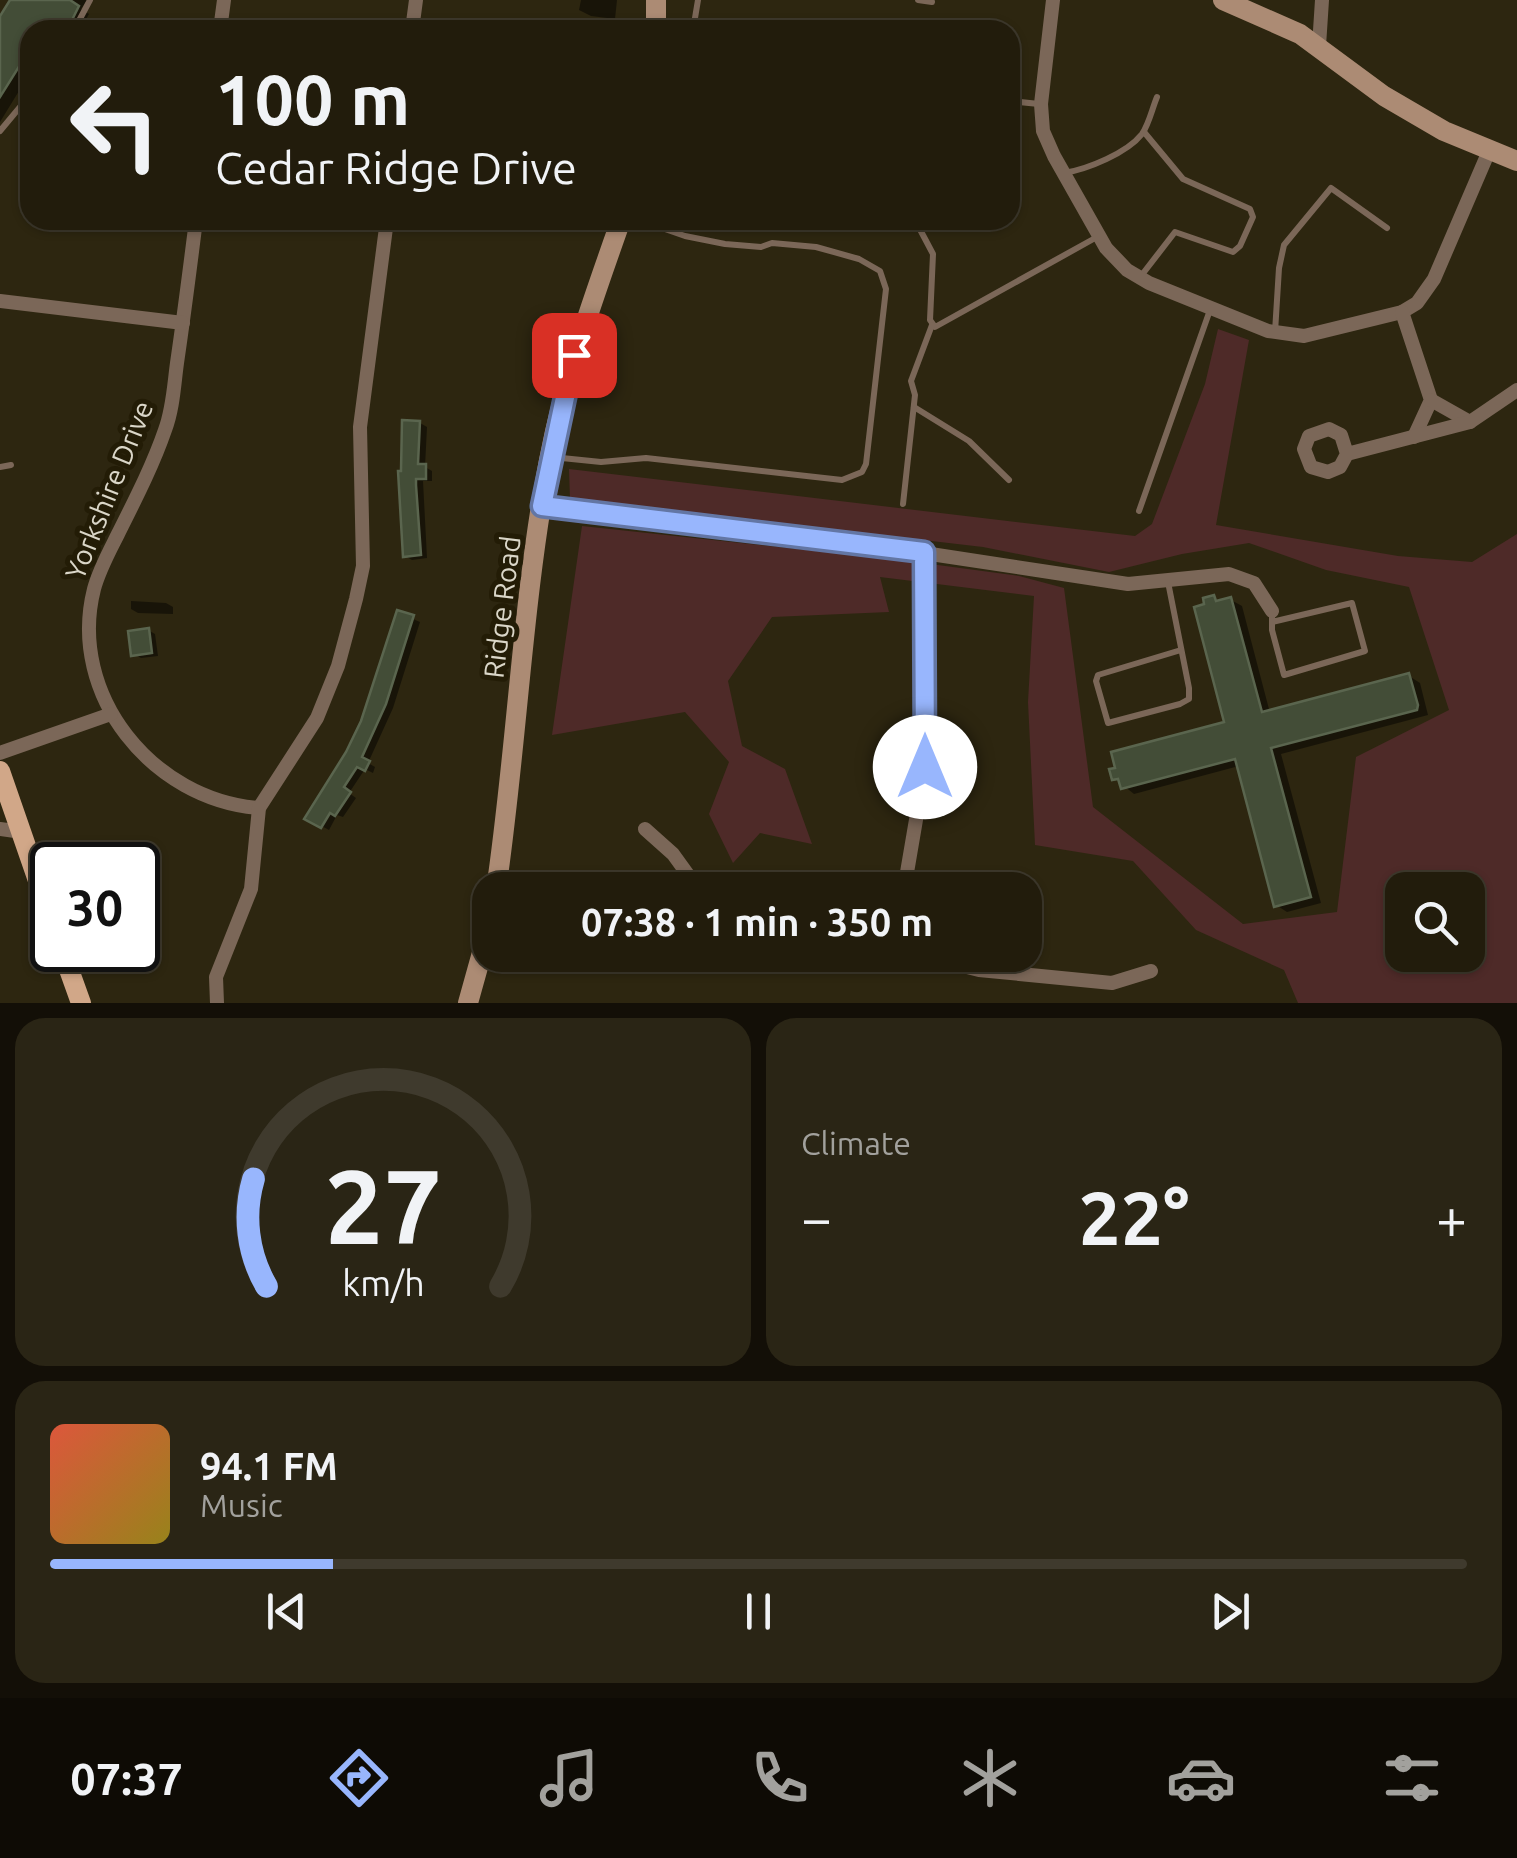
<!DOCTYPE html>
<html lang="en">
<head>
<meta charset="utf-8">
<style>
  body { margin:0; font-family:Ubuntu,sans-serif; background:#2a2515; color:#f1f3f6; height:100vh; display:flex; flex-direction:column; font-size:38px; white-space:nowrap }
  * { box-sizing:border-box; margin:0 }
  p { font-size:32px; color:#a2a19d }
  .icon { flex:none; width:55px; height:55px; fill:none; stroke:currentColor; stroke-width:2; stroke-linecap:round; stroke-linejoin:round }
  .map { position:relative; height:1003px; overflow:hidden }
  .panel { display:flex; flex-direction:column; gap:15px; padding:15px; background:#130f07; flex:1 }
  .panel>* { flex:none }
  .banner { position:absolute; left:20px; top:20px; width:1000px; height:210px; border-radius:30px; box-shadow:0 2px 8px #0004,0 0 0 2px #3f3a2d; background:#221c0c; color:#f1f3f6; overflow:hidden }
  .controls { position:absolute; left:1385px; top:872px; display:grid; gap:20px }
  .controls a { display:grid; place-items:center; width:100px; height:100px; border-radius:20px; background:#221c0c; box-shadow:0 2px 8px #0004,0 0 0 2px #3f3a2d; font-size:50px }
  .speed { position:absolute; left:30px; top:842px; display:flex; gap:20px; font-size:50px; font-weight:700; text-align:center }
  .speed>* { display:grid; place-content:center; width:130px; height:130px; border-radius:50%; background:#221c0c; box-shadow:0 2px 8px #0004,0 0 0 2px #3f3a2d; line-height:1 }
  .speed .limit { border:5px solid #111; border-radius:15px; background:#fff; color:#111 }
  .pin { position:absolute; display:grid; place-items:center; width:85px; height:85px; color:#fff; margin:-42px; border-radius:20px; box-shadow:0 5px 15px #0006 }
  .me { position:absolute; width:110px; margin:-55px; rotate:0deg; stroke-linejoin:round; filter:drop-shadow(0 0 8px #0008) }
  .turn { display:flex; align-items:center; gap:35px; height:210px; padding:0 30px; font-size:45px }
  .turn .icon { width:130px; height:130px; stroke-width:2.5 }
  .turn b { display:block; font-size:70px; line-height:85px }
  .big { font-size:75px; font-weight:600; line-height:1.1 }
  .panel .widget { flex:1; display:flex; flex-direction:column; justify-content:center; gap:15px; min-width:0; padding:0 35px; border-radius:30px; background:#2a2515 }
  .panel .dial { align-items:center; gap:0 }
  .dial svg { height:260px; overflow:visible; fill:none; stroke:#3f3a2d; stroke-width:7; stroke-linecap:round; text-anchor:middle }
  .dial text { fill:#f1f3f6; stroke:none }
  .song { display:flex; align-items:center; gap:30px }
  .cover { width:120px; height:120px; border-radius:15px; background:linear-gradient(135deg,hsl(10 70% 55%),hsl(50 70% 35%)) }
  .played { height:10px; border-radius:5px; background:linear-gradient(90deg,#98b6fd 20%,#3f3a2d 20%) }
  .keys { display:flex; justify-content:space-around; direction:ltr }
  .heat { display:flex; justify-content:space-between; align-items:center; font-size:55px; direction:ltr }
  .panel .tiles { flex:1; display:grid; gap:15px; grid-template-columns:1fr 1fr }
  .widget:last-child { grid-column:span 2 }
  .trip { position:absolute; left:472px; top:872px; width:570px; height:100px; border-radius:30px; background:#221c0c; box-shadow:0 2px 8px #0004,0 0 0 2px #3f3a2d; font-weight:600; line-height:100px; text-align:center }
  .menu { display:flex; height:160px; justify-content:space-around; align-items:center; background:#0e0b05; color:#a2a19d }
  .menu .icon { width:70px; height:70px }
  .menu .selected { color:#98b6fd }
  .menu b { font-size:45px; color:#f1f3f6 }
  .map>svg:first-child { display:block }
  .green { fill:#4e2a28; fill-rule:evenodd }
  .shadow { fill:#0007 }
  .building { fill:#434d37; stroke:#5a654e; stroke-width:2.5 }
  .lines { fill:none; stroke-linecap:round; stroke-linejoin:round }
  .lane { stroke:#7b6758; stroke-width:6 }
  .street { stroke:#7b6758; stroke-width:14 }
  .secondary { stroke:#ac8b74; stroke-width:20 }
  .primary { stroke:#d1a788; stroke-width:20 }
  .route-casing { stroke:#6376a4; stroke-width:25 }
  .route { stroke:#98b6fd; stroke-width:18 }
  .labels { text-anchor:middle; stroke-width:10; stroke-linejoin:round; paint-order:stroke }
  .street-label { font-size:28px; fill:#dad6c8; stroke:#231c06 }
</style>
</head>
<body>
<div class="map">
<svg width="1517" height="1003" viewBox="0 0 1517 1003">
  <rect width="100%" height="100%" fill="#2d2610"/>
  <path class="green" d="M1218 329 1249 340 1216 525 1398 556 1472 562 1517 534V1003H1298L1284 970 1196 930 1133 861 1035 845 1028 702 1034 596 880 577 889 612 772 617 728 681 742 746 785 769 812 844 760 833 733 863 709 814 729 762 685 712 552 735 582 526 908 561 1019 576 1064 588 1093 807 1243 924 1337 912 1356 757 1449 710 1409 587 1326 570 1249 543 1182 554 1109 572 983 547 570 499 569 469 1135 536 1152 524 1205 384ZM1402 890H1468V955H1402Z"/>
  <g class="shadow">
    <path d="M13 0H87L81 9 89 14 80 30H30V73L0 122V21Z"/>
    <path d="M581 0H617L615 19 591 16 579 10Z"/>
    <path d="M420 423 427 427 425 467 432 471V481H423L427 558 412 560 405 556Z"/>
    <path d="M1214 598 1221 602 1231 600 1242 606 1270 713 1409 676 1420 683 1428 715 1281 754 1321 903 1287 912 1276 905 1239 766 1134 794 1114 778 1227 723Z"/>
    <path d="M131 601 166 603 173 607V614L138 613 131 609Z"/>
    <path d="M399 613 420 622 393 708 368 763 375 767 373 773 365 769 349 793 356 798 343 817 337 815 329 830 307 818 364 722Z"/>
    <path d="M148 630 155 634 158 656 141 658 134 654Z"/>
  </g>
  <g class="building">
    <path d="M10 0H70L79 6 67 30H30V71L20 65 0 97V16Z"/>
    <path d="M402 420 420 421 418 464H426V479H416V485L421 555 403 557 398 471H401Z"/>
    <path d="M1214 595 1216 601 1231 597 1262 712 1409 673 1418 705 1417 710 1271 748 1311 897 1274 907 1235 759 1121 789 1118 779 1112 780 1109 769 1115 768 1111 752 1224 722 1194 607 1204 604 1203 598Z"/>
    <path d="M397 610 414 615 386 704 362 757 370 761 365 771 357 767 344 787 351 792 335 816 330 813 321 828 304 819 346 752 361 721Z"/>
    <path d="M149 628 152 653 131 656 128 631Z"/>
  </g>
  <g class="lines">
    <g class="lane">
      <path d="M918 0 932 2"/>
      <path d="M74 30 90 0"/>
      <path d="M693 30 698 0"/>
      <path d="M1010 101 1039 104"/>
      <path d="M0 131 30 95"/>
      <path d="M1064 173C1088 169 1127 153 1142 134 1149 124 1152 109 1157 97"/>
      <path d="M915 220 933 254 930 320 935 327 1097 237"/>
      <path d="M1141 276 1175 232 1233 252 1240 246 1253 217 1250 209 1183 179 1144 132"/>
      <path d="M1275 332 1279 268 1284 245 1331 188 1387 228"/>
      <path d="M914 407 969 441 1009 480"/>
      <path d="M552 457 601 462 646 458 842 480 862 472 866 464 886 289 880 271 859 259 816 247 772 243 761 247 725 244 685 236 639 220"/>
      <path d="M0 467 11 465"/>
      <path d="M903 504 915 395 911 381 932 325"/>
      <path d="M1139 511 1210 310"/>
      <path d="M1168 582 1189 688V699L1180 704 1108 723 1096 681 1098 675 1181 650"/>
      <path d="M1272 622 1352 603 1365 651 1284 675 1272 630V612"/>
    </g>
    <g class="street">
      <path d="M1053 0 1041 104 1043 131 1054 156 1106 248 1127 270 1149 283 1268 331 1304 336 1402 312 1417 303 1434 279 1489 151"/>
      <path d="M220 30 224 0"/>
      <path d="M412 30 416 0"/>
      <path d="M1319 46 1322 0"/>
      <path d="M196 220C190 268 184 315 177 363 174 385 173 409 165 430 153 465 135 500 118 534 109 552 99 570 94 589 67 695 153 800 259 808"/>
      <path d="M0 301 183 323"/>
      <path d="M1402 312 1431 400 1414 437"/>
      <path d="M1431 400 1470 422"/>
      <path d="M1347 454 1341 435 1329 429 1309 436 1304 449 1311 467 1328 472 1340 467 1347 454 1470 422 1517 390"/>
      <path d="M541 506 924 553 1128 584 1229 574 1254 583 1272 611"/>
      <path d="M0 753 111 714"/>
      <path d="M0 829 22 832"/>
      <path d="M645 829 673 854 699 890"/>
      <path d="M904 890 925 767 924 553"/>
      <path d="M939 955 955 964 979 970 1112 983 1151 971"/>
      <path d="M217 1003 216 977 251 889 259 808 317 718 338 666 356 599 363 566 360 427 387 220"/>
    </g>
    <g class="secondary">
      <path d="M1223 0 1300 34 1384 96 1444 131 1517 161"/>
      <path d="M656 30V0"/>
      <path d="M496 890C517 747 522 602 549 460 565 377 593 299 621 220"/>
      <path d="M468 1003 490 924"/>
    </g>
    <g class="primary">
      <path d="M0 771 52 921"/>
      <path d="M62 950 81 1003"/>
    </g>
  </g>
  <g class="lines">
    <g class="route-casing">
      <path id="route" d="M574 355 542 506 924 552 925 767"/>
    </g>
    <use href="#route" class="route"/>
  </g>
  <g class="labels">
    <g class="street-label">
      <text transform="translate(109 490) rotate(-68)" y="10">Yorkshire Drive</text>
      <text transform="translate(502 607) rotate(-83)" y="10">Ridge Road</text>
    </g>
  </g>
</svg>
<div class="controls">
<a><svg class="icon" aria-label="search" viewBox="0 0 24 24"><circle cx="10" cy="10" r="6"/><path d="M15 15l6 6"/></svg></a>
</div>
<div class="speed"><div class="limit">30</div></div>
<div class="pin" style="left:574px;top:355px;background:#d93025"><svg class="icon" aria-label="arrive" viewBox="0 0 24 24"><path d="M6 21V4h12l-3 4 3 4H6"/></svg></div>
<svg class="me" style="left:925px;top:767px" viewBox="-20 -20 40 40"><circle r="19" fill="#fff"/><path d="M0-13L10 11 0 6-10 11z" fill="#98b6fd"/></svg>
<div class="trip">07:38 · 1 min · 350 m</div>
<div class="banner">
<div class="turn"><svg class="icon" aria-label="left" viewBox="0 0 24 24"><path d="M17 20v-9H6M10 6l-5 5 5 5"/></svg><div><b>100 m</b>Cedar Ridge Drive</div></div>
</div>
</div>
<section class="panel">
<div class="tiles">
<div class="widget dial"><svg viewBox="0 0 100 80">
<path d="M14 69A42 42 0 1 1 86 69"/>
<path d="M14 69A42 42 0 0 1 10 36" stroke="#98b6fd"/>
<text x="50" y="56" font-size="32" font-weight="700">27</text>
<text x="50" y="72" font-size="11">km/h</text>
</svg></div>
<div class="widget"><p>Climate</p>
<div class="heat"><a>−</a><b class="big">22°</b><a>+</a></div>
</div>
<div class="widget">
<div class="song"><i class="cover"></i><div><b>94.1 FM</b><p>Music</p></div></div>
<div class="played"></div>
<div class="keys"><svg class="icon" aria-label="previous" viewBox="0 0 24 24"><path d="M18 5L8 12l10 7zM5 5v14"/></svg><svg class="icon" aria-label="pause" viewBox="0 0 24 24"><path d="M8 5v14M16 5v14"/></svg><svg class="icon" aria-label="next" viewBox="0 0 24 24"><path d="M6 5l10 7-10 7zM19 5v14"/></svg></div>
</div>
</div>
</section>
<nav class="menu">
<b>07:37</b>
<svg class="icon selected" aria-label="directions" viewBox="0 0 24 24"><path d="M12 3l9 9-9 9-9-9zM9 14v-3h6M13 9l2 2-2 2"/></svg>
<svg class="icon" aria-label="music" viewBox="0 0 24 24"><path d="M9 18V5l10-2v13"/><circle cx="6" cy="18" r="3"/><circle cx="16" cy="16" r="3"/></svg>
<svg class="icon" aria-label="phone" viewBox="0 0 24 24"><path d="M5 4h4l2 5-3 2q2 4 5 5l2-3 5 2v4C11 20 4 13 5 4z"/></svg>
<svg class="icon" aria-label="climate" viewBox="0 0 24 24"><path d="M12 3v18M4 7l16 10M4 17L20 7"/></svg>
<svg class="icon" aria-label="car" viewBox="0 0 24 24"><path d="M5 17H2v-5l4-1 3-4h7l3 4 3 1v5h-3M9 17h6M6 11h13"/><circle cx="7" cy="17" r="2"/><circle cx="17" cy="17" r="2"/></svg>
<svg class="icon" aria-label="filters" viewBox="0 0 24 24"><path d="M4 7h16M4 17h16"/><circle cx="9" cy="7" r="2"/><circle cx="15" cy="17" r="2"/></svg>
</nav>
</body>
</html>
